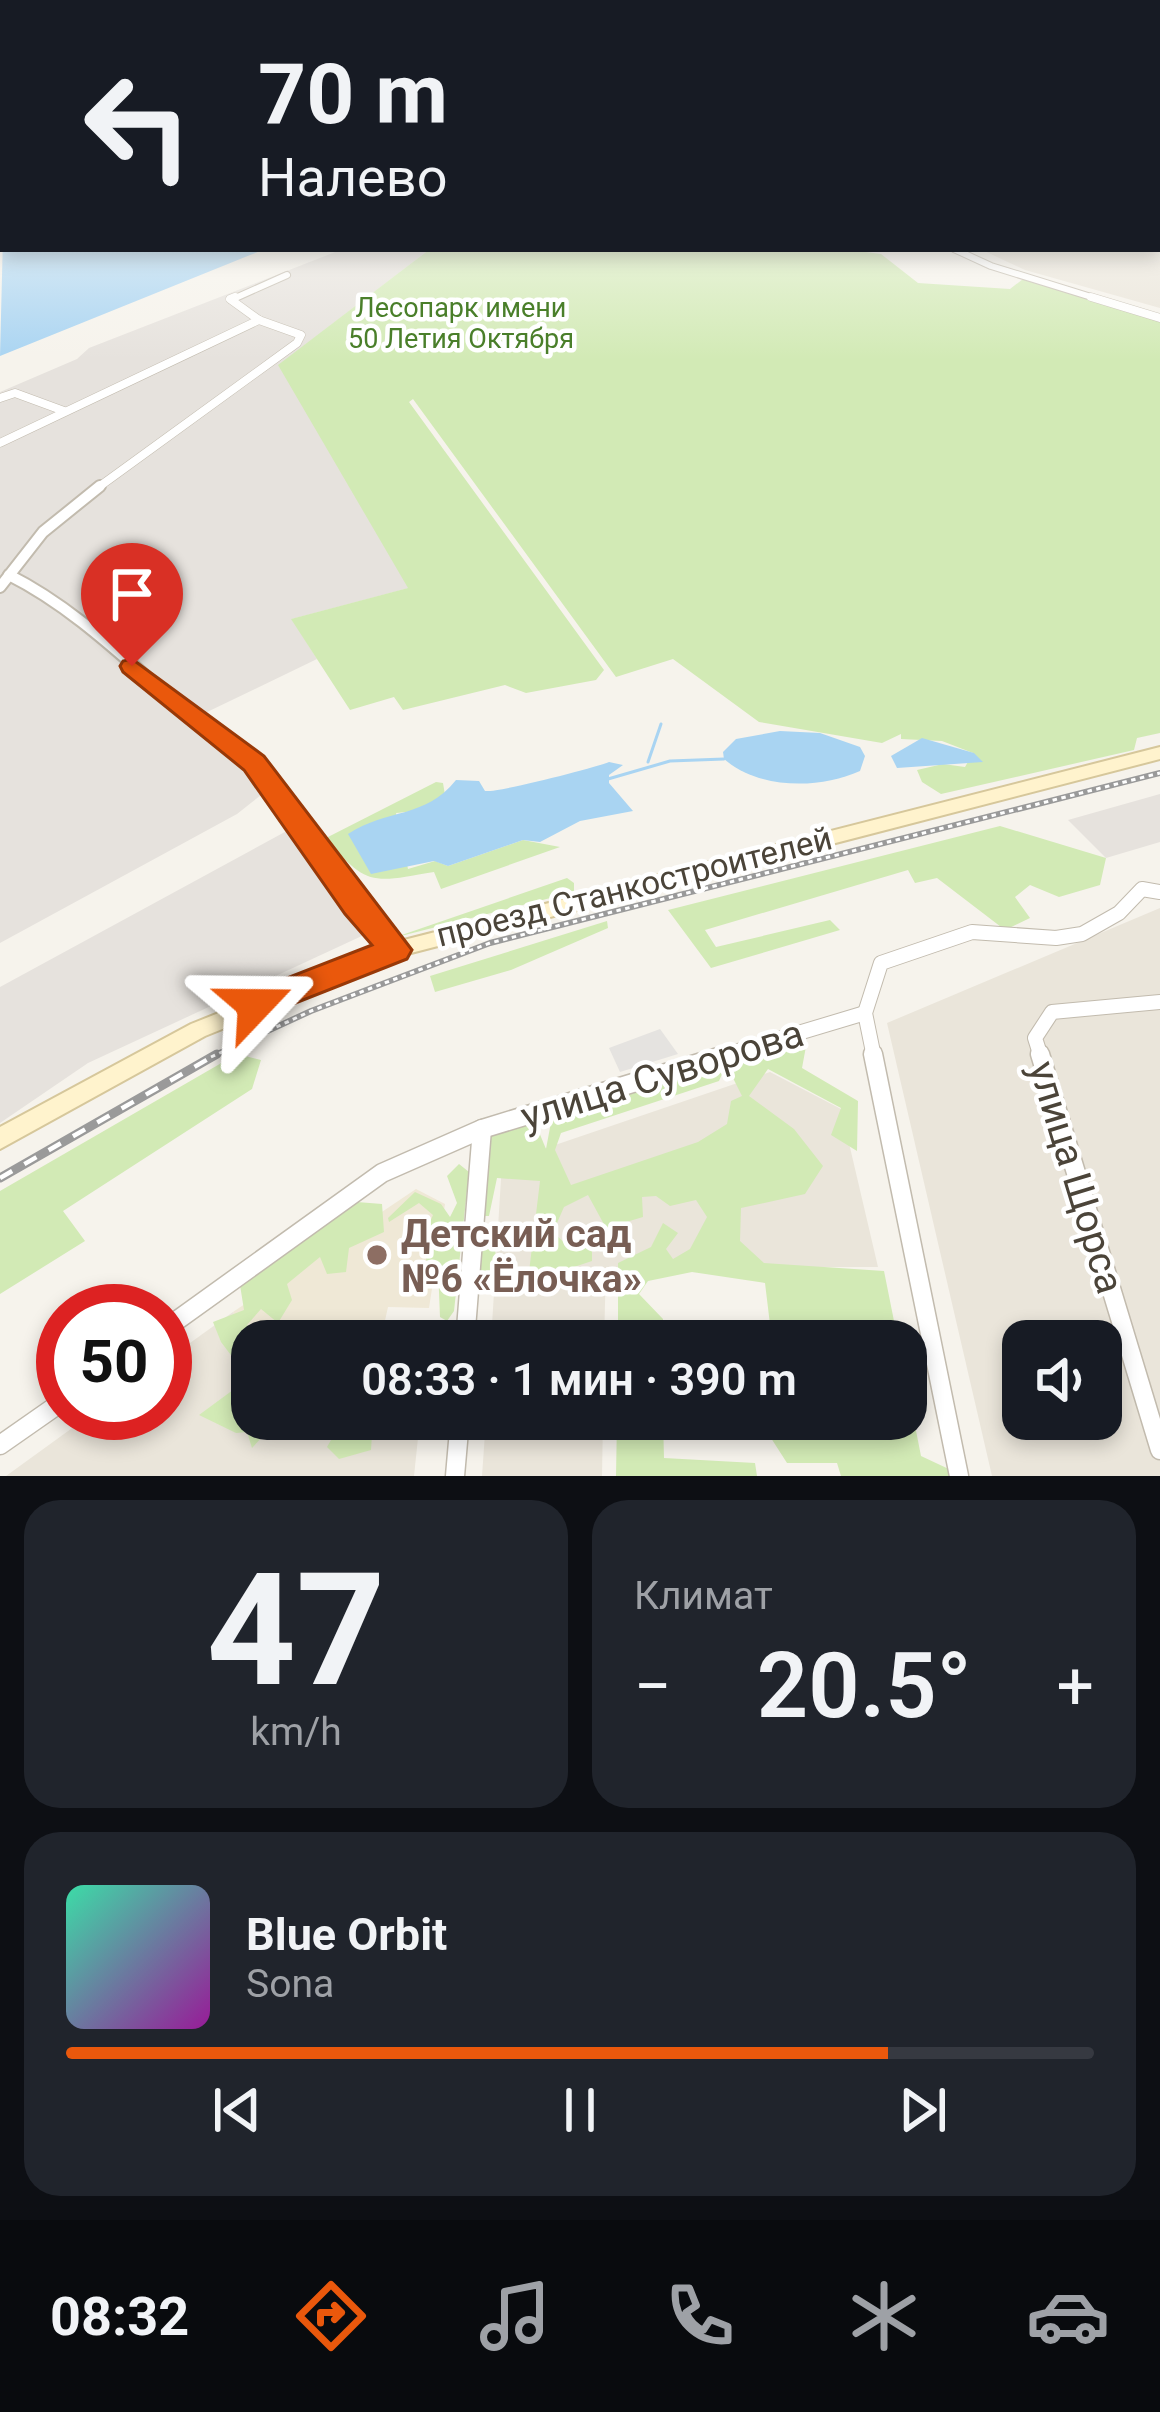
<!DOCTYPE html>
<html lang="ru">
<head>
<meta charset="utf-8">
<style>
  body { margin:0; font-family:Roboto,sans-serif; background:#20242c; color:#f1f3f6; height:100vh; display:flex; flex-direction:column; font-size:45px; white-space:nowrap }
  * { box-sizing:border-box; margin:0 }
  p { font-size:39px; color:#9ea1a6 }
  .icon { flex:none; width:66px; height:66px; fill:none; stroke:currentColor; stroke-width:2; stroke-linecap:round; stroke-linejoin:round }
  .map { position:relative; height:1476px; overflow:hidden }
  .drawer { display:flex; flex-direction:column; gap:24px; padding:24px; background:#0d0f14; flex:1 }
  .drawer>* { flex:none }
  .top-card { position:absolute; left:0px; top:0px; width:1161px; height:252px; box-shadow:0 6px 18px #0003; background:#171b24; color:#f1f3f6; overflow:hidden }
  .buttons { position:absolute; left:1002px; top:1320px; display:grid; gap:24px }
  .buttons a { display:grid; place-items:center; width:120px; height:120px; border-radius:24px; background:#171b24; box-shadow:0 6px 18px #0003; font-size:60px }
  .speed { position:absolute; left:36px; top:1284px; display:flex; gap:24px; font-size:60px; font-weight:700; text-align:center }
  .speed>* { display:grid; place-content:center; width:156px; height:156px; border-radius:50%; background:#171b24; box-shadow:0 6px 18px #0003; line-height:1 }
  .speed .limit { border:18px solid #d22; background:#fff; color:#111 }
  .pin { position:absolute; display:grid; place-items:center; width:102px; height:102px; color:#fff; margin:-123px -51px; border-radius:50% 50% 50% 0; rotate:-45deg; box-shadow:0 0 12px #0007 }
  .pin .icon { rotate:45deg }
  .me { position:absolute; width:132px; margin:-66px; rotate:67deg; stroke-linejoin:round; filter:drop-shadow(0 0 9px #0008) }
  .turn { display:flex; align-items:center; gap:42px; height:252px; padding:0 60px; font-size:54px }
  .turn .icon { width:156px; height:156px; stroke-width:2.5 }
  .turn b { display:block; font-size:84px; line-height:102px }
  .big { font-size:90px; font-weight:600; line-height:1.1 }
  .drawer .card { flex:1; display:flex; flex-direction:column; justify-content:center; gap:18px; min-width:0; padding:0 42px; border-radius:36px; background:#20242c }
  .drawer .dial { align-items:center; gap:0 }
  .dial b { font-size:156px; line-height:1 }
  .song { display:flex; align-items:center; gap:36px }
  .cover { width:144px; height:144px; border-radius:18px; background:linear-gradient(135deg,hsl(160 70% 55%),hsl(300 70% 35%)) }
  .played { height:12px; border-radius:6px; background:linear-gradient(90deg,#ea580c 80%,#363941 80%) }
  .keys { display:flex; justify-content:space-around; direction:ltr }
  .heat { display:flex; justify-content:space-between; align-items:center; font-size:66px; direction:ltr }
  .drawer .tiles { flex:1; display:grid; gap:24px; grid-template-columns:1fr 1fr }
  .card:last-child { grid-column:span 2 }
  .trip { position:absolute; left:231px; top:1320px; width:696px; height:120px; border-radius:36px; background:#171b24; box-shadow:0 6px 18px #0003; font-weight:600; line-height:120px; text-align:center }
  .tabs { display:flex; height:192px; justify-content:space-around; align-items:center; background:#090b0e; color:#9ea1a6 }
  .tabs .icon { width:84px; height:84px }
  .tabs .selected { color:#ea580c }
  .tabs b { font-size:54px; color:#f1f3f6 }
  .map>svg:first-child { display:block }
  .residential { fill:#eae5da; fill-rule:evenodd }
  .industrial { fill:#e6e2dd }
  .education { fill:#efe8d6 }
  .green { fill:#d2eab5 }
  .parking { fill:#e5e3e0 }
  .water { fill:#a9d4f2 }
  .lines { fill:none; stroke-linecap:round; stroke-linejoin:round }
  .stream { stroke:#a9d4f2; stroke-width:3 }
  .minor-far4-casing { stroke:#c2bbae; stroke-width:8 }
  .minor-far3-casing { stroke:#c2bbae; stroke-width:9 }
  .minor-far2-casing { stroke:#c2bbae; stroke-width:14 }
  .minor-far1-casing { stroke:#c2bbae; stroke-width:16 }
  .minor-casing { stroke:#c2bbae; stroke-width:21 }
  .secondary-casing { stroke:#d6c79b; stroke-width:4 }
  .minor-far4 { stroke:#fff; stroke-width:6 }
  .minor-far3 { stroke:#fff; stroke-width:8 }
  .minor-far2 { stroke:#fff; stroke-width:10 }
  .minor-far1 { stroke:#fff; stroke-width:14 }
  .minor { stroke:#fff; stroke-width:18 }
  .secondary { fill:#fff3cd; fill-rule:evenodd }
  .rail-far1-casing { stroke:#9a9a9a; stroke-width:6 }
  .rail-casing { stroke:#9a9a9a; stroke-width:9 }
  .rail-far1 { stroke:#fff; stroke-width:3; stroke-dasharray:4.5; stroke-linecap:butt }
  .rail { stroke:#fff; stroke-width:4.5; stroke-dasharray:14; stroke-linecap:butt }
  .route { fill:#ea580c; stroke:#983908; stroke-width:3 }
  .education-dot { fill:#8d6e63; stroke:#fff; stroke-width:4.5 }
  .labels { text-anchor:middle; stroke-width:9; stroke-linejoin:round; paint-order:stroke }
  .far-park-label { font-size:27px; fill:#4a7f2a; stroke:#fff }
  .street-label { font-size:33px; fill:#4b4439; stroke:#fff }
  .near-street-label { font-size:39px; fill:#4b4439; stroke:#fff }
  .near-education-label { font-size:39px; font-weight:bold; fill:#785e54; stroke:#fff; text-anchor:start }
</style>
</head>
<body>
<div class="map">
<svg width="1160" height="1476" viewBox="0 0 1160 1476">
  <rect width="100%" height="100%" fill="#f6f3ec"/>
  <g class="residential">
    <path d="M980 249 1160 250V308L1025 270Z"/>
    <path d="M1160 908V1476H992L887 1023ZM1023 1341H1101V1419H1023Z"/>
    <path d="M770 1072 841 1109 878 1267H606L604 1341H491L502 1163Z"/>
    <path d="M233 1312 252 1342V1419H420L414 1476H6L93 1413H165V1361Z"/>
    <path d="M486 1419H603L602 1476H482Z"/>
  </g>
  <g class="industrial">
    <path d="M343 249H430L279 365 409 588 292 619 317 659 205 713 262 762 289 795H261L237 814 0 943V392L77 359 89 348Z"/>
    <path d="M1160 794V842L1106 858 1068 820Z"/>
    <path d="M294 827 364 935 88 1063 0 1123V987Z"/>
  </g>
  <path class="education" d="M416 1189 445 1204 429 1308 388 1307 382 1334 372 1341 252 1342 233 1312Z"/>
  <g class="green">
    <path d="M430 249H843L881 254 918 283 1010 289 1023 279 1160 321V733L1137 738 1134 750 941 794 922 782 917 770 943 764 965 767 973 753 942 741 901 739V734L882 743 759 722 673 659 616 677 413 399 409 402 604 670 596 680 526 693 505 685 403 710 394 697 350 710 291 619 408 588 278 365Z"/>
    <path d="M436 782 443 783 445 795C433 810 414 811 396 813L408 869 435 861 448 866 523 840 560 847 441 889 434 872C374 882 367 888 326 838Z"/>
    <path d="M1000 826 1106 858 1100 885 1059 897 1030 885 1015 897 1030 918 1005 930 937 878 915 883 908 870 705 930 716 947 830 920 840 930 711 968 668 910Z"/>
    <path d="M567 878 574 883V892L393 938Z"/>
    <path d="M607 921 608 928 511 970 435 992 430 976Z"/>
    <path d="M791 1038 807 1041 802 1068 858 1101 857 1151 831 1135 841 1108 768 1069 749 1096 794 1129 823 1166 805 1194 741 1208 740 1241 764 1263 884 1271 898 1341H772L765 1283 692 1272 648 1281 639 1294 663 1319V1341H618V1263L651 1247 663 1223 678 1233 666 1249 673 1259 690 1249 707 1217 696 1200 670 1206 656 1196 642 1197 643 1217 606 1228 588 1195 564 1207 553 1232 571 1249 592 1230V1261L568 1269 544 1268 534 1282 486 1285 472 1273 483 1230 495 1234 496 1273 529 1272 540 1181 497 1178 489 1216H479L489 1136 534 1120 546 1149 552 1117 708 1065 722 1074 719 1081 561 1133 555 1150 571 1185 698 1142 727 1124 731 1101 742 1096 725 1062Z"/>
    <path d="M237 1054 261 1060 252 1089 63 1211 85 1241 0 1294V1191Z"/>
    <path d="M459 1164 469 1172 454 1311 447 1321 440 1317 438 1267 427 1262 422 1245 410 1244 414 1226 429 1224 433 1215 419 1203 389 1222 388 1218 415 1192 441 1204 450 1217 457 1203 447 1176Z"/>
    <path d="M357 1202 382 1204 384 1232 349 1248 346 1272 327 1274 320 1257 287 1284 292 1300 278 1323 261 1309 247 1325 260 1341H252V1383L221 1342 213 1322 244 1310 240 1285Z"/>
    <path d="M906 1380 921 1456 953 1471 954 1476H841L837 1463H787L760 1421 906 1419Z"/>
    <path d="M237 1387 265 1434 252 1448 247 1432 236 1433 199 1415Z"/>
    <path d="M343 1419H373L371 1450 339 1459 327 1447Z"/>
    <path d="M617 1419H663L664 1458 755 1463 757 1476H616Z"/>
  </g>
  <path class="parking" d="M660 1029 678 1054 620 1072 609 1048Z"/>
  <g class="water">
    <path d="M3 236V249H265L0 356Z"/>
    <path d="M780 731 820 733 860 747 865 756 860 771C820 789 760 790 724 759L723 752 736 739Z"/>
    <path d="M922 738 974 753 983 762 897 768 891 756Z"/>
    <path d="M609 762 623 765 609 775V783L633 811 580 821 540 842 523 840 448 866 434 861 371 874 348 834C388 808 425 819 456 780L479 781 485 791C497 793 594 768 609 762Z"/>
  </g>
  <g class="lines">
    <g class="stream">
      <path d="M648 762 661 724"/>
      <path d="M608 779 670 761 724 759"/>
    </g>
    <g class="minor-far4-casing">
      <g id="minor-far4">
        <path d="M954 249 991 266 1101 300"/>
        <path d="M231 300 287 275"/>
      </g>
    </g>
    <g class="minor-far3-casing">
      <g id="minor-far3">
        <path d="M1091 297 1160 318"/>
        <path d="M0 398 15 393 64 411"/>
        <path d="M0 443 259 320"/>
        <path d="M96 489 297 343 301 335 259 320 230 299 235 297"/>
      </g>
    </g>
    <g class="minor-far2-casing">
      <g id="minor-far2">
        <path d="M9 575C87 614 148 683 217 736"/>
        <path d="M0 587 43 532 100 486"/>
      </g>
    </g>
    <g class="minor-far1-casing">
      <g id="minor-far1">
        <path d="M213 733C289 789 333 879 395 950"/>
        <path d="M718 1057 865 1013"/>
        <path d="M874 1057 865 1013 881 963 972 932 1056 938 1082 934 1119 913 1142 889 1160 892"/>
        <path d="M1041 1057 1035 1038 1052 1012 1160 1002"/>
      </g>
    </g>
    <g class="minor-casing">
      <g id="minor">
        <path d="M873 1054 959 1476"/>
        <path d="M1040 1054 1160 1450"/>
        <path d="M165 1329 382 1173 482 1129 728 1054"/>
        <path d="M465 1341 482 1129"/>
        <path d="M0 1445 63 1401"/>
        <path d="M455 1476 460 1419"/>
      </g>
    </g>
    <g class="secondary-casing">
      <path id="secondary" d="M1160 747V759L411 953 205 1036 0 1149V1127L191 1024 400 941Z"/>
    </g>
    <use href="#minor-far4" class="minor-far4"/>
    <use href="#minor-far3" class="minor-far3"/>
    <use href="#minor-far2" class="minor-far2"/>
    <use href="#minor-far1" class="minor-far1"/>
    <use href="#minor" class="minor"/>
    <use href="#secondary" class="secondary"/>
    <g class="rail-far1-casing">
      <path id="rail-far1" d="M211 1057 311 1011 490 943 1160 773"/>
    </g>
    <g class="rail-casing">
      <path id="rail" d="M0 1178 217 1054"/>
    </g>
    <use href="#rail-far1" class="rail-far1"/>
    <use href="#rail" class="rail"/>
  </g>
  <linearGradient id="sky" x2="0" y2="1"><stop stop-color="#8fc1ec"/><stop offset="0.43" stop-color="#fbfaf6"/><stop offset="1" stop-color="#fbfaf6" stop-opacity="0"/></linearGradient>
  <rect width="1160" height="360" fill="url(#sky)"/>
  <path class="route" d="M132 659 264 756 412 950 407 959 255 1019 243 1015 238 1005 243 995 372 945 345 914 244 770 123 672 120 666 123 661Z"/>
  <circle class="education-dot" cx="377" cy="1255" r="12"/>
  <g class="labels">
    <g class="far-park-label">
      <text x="461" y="317">Лесопарк имени<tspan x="461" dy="31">50 Летия Октября</tspan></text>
    </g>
    <g class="street-label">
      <text transform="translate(634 886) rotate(-14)" y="12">проезд Станкостроителей</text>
    </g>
    <g class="near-street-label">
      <text transform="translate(662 1074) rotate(-17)" y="14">улица Суворова</text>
      <text transform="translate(1077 1177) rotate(73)" y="14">улица Щорса</text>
    </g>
    <g class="near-education-label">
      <text x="401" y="1247">Детский сад<tspan x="401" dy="45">№6 «Ёлочка»</tspan></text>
    </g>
  </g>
</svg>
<div class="buttons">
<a><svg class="icon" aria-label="sound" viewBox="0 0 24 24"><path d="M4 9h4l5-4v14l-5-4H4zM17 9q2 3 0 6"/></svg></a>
</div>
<div class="speed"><div class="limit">50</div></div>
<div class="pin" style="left:132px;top:666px;background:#d93025"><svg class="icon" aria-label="arrive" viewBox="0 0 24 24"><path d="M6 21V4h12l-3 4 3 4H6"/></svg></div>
<svg class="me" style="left:255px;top:1005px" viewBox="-20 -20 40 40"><path d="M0-17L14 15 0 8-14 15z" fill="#ea580c" stroke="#fff" stroke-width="4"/></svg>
<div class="trip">08:33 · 1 мин · 390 m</div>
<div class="top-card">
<div class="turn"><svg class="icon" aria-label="left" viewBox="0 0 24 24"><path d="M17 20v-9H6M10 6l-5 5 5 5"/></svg><div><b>70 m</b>Налево</div></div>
</div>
</div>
<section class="drawer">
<div class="tiles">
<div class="card dial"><b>47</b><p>km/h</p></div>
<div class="card"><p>Климат</p>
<div class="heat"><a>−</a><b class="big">20.5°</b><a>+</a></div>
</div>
<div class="card">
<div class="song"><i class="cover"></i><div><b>Blue Orbit</b><p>Sona</p></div></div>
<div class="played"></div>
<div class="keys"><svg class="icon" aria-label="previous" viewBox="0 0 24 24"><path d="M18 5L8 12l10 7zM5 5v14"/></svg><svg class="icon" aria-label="pause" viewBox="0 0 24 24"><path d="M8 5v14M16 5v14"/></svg><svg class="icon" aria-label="next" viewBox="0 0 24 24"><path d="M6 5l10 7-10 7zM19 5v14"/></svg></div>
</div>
</div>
</section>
<nav class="tabs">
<b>08:32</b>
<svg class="icon selected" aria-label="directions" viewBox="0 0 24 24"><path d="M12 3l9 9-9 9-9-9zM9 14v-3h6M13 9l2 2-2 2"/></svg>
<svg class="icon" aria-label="music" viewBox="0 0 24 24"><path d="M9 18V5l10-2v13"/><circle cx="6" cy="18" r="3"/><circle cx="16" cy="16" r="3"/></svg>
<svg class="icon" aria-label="phone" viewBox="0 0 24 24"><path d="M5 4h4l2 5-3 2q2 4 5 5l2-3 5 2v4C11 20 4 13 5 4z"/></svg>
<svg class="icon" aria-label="climate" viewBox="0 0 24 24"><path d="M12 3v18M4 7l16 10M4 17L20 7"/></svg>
<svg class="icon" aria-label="car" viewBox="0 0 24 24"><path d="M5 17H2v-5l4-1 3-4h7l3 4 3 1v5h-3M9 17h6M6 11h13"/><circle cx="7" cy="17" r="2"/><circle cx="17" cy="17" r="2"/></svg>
</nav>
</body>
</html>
